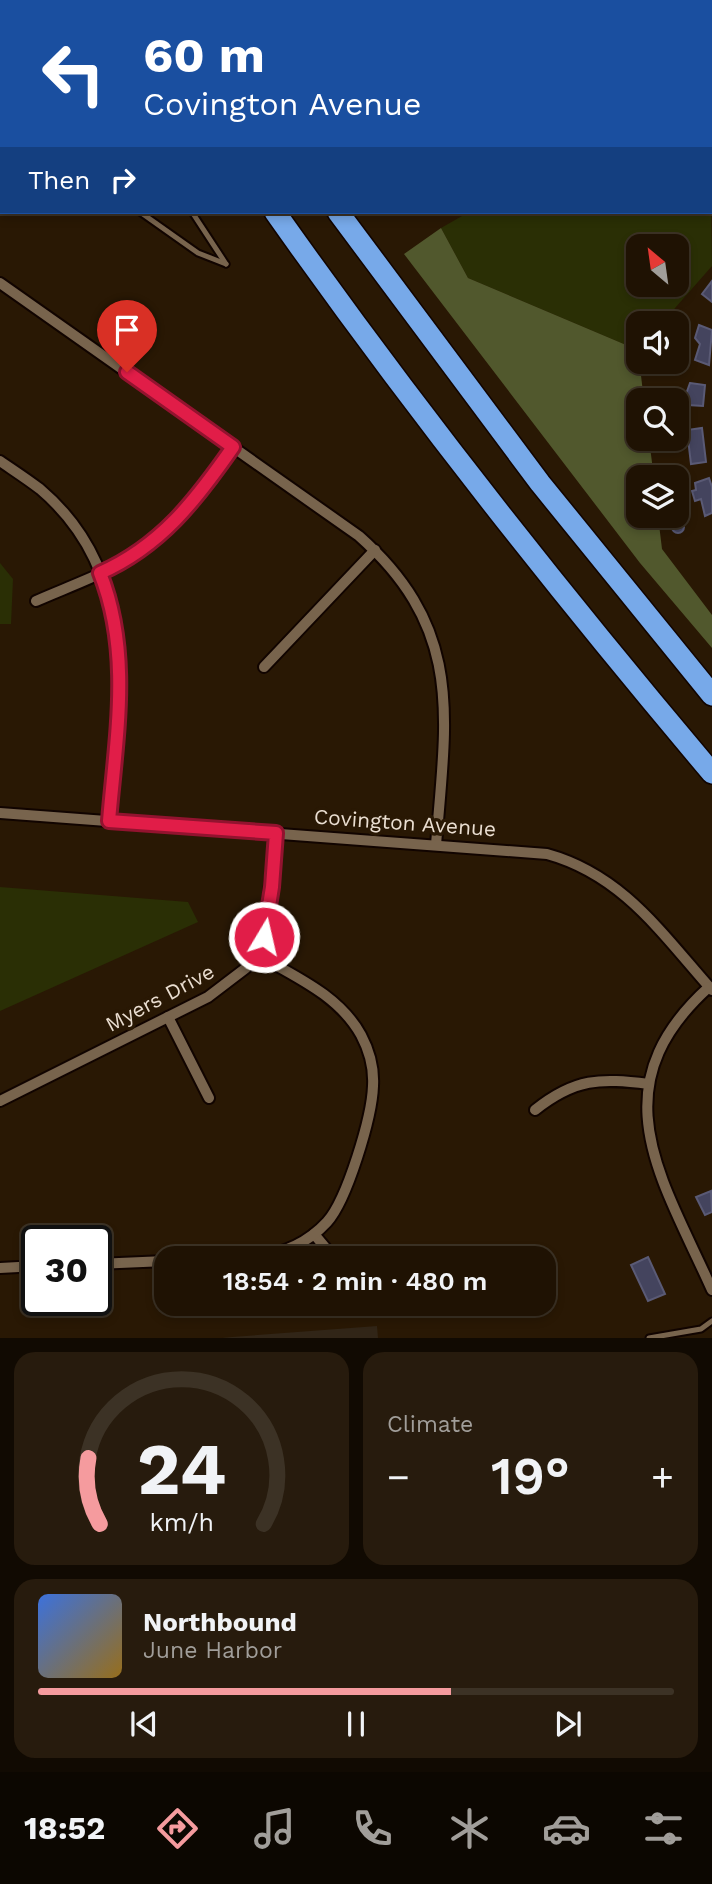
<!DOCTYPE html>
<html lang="en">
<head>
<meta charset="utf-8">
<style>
  body { margin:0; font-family:"Work Sans",sans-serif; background:#271b0d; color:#f1f3f6; height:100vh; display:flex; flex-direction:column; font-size:26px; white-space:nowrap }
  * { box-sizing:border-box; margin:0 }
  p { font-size:23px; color:#a19e9a }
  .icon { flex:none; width:38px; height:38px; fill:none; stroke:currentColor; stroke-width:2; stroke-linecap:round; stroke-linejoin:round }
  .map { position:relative; height:1338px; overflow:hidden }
  .drawer { display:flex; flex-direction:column; gap:14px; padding:14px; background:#110a02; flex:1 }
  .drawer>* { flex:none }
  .banner { position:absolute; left:0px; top:0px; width:712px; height:214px; box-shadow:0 4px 10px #0003,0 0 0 2px #3c3225; background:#1a4fa0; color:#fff; overflow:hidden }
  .needle { width:46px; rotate:331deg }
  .controls { position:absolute; left:626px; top:234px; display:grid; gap:14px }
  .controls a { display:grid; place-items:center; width:63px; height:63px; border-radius:14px; background:#1f1203; box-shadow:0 4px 10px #0003,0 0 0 2px #3c3225; font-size:35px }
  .speed { position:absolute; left:21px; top:1225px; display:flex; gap:14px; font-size:35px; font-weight:700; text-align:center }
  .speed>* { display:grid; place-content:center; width:91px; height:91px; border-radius:50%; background:#1f1203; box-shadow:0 4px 10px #0003,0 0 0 2px #3c3225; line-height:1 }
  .speed .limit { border:4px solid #111; border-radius:10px; background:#fff; color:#111 }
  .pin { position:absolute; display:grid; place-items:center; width:60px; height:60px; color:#fff; margin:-72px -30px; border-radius:50% 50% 50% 0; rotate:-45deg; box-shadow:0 0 7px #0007 }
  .pin .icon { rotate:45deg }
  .me { position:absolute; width:77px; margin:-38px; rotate:9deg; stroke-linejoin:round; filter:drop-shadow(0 0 5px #0008) }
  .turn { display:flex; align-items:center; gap:24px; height:147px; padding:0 28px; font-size:32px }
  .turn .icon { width:91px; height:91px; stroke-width:2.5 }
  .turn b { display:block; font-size:49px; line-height:60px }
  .then { display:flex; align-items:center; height:66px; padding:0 28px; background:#0003; gap:14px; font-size:26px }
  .big { font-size:52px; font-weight:600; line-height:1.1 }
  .drawer .card { flex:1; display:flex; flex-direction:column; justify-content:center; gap:10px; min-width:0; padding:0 24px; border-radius:21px; background:#271b0d }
  .drawer .dial { align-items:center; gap:0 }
  .dial svg { height:182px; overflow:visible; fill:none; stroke:#3c3225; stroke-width:7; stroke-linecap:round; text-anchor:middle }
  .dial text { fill:#f1f3f6; stroke:none }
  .song { display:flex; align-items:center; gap:21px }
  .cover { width:84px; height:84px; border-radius:10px; background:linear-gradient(135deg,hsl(220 70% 55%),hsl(40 70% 35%)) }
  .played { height:7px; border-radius:4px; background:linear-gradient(90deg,#f59b9e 65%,#3c3225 65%) }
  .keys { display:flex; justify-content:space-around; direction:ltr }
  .heat { display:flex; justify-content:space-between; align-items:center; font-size:38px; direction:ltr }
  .drawer .tiles { flex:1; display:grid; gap:14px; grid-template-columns:1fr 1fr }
  .card:last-child { grid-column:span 2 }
  .trip { position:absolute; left:154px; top:1246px; width:402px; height:70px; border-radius:21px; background:#1f1203; box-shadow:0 4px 10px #0003,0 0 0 2px #3c3225; font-weight:600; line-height:70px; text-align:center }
  .menu { display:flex; height:112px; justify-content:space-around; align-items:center; background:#0c0701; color:#a19e9a }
  .menu .icon { width:49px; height:49px }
  .menu .active { color:#f59b9e }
  .menu b { font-size:32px; color:#f1f3f6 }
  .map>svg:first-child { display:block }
  .education { fill:#312517 }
  .green { fill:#2a2f05; fill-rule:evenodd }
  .forest { fill:#51582d }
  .building { fill:#44445e; stroke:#5a5a75; stroke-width:2 }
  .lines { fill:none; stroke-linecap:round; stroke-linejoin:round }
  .lane-casing { stroke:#110400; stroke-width:9 }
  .street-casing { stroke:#110400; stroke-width:14 }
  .highway-casing { stroke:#110400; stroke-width:24 }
  .lane { stroke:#78644d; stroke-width:5 }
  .street { stroke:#78644d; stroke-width:10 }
  .highway { stroke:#77a9e9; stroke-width:21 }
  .route-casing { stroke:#92132f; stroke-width:18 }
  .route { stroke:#e11d48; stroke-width:12 }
  .labels { text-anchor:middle; stroke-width:7; stroke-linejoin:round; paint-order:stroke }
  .street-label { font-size:21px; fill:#eaded1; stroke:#291804 }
</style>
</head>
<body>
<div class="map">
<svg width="712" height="1338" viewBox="0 0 712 1338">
  <rect width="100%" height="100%" fill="#291804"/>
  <path class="education" d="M377 1326 378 1338H222L232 1337Z"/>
  <g class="green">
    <path d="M711 191 712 266 661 324H639L638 350 468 278 441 228 469 212H710ZM639 247H677V285H639Z"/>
    <path d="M0 563 13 579 11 624H0Z"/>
    <path d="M0 887 188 902 198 922 0 1011Z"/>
  </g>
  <path class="forest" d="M441 228 468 278 638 350 644 401H639V439H649L654 478H639V516H658L662 549 712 615V648L640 563 404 254Z"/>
  <g class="building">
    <path d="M712 281V302L702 294Z"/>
    <path d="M699 325 712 330 709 365 695 360 700 344 695 338Z"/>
    <path d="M690 383 705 385 703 406 688 405 689 398 685 397Z"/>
    <path d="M702 428 706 462 691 464 687 430Z"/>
    <path d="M709 478 712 487V513L705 516 701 499 695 501 692 491 696 490 695 483Z"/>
    <circle cx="678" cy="527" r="6"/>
    <path d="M711 1191 712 1212 705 1215 696 1197Z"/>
    <path d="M648 1257 665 1294 648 1301 631 1265Z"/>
  </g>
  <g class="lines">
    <g class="lane-casing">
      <g id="lane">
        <path d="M140 212 198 253 226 264"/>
        <path d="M192 212 226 264"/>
        <path d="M649 1338 701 1329 712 1321"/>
      </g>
    </g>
    <g class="street-casing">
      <g id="street">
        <path d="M3 0 6 2"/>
        <path d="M504 0V2"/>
        <path d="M710 95H712"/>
        <path d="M0 283 359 536C465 630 446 717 436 845"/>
        <path d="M0 461C13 470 27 479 40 489 143 576 118 703 109 821"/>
        <path d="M36 601C70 586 108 573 140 552 180 526 206 486 233 447"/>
        <path d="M264 667 375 550"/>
        <path d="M0 813 547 854C623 875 662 934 712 990"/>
        <path d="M709 987C597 1088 662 1178 712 1290"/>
        <path d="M168 1017 209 1098"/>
        <path d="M0 1101 208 997 246 968 264 937 276 833"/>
        <path d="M535 1110C575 1078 600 1078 649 1084"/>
        <path d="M314 1234 334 1258"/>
        <path d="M246 1258C277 1256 305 1246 327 1222 347 1200 372 1117 373 1086 374 1069 369 1050 361 1035 339 995 294 976 256 954"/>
        <path d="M96 1264 166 1261"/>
        <path d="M0 1268 37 1266"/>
      </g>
    </g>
    <g class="highway-casing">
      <g id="highway">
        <path d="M131 0 132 2"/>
        <path d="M191 0 192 2"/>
        <path d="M275 212C412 406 559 592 712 773"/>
        <path d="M338 212 540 483 712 695"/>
      </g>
    </g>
    <use href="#lane" class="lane"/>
    <use href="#street" class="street"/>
    <use href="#highway" class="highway"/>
  </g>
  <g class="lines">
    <g class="route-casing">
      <path id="route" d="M127 372 233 447C196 500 161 546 100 573 132 653 116 737 109 821L276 833 272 887 264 937"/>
    </g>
    <use href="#route" class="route"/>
  </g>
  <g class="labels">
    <g class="street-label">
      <text transform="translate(405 823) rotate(4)" y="7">Covington Avenue</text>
      <text transform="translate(160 998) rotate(-28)" y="7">Myers Drive</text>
    </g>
  </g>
</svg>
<div class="controls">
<a><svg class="needle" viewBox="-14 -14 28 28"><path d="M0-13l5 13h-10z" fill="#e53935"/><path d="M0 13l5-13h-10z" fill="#a19e9a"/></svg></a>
<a><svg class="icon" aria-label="sound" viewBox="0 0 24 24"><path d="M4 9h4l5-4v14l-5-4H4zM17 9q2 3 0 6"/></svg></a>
<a><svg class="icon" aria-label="search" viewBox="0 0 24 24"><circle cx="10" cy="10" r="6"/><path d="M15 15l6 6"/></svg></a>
<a><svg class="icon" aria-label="layers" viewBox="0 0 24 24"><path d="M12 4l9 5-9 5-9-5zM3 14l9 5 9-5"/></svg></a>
</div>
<div class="speed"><div class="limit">30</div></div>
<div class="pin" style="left:127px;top:372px;background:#d93025"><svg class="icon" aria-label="arrive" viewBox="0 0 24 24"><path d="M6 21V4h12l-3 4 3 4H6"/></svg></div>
<svg class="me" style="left:264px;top:937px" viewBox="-20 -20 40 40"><circle r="17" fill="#e11d48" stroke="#fff" stroke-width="3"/><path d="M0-11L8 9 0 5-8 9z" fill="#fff"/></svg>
<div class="trip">18:54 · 2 min · 480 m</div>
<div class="banner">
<div class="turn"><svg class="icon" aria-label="left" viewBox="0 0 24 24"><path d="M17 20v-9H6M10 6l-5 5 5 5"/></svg><div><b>60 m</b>Covington Avenue</div></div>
<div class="then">Then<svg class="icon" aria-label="right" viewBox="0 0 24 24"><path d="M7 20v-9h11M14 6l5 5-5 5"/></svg></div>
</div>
</div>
<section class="drawer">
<div class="tiles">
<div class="card dial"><svg viewBox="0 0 100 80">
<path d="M14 69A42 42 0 1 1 86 69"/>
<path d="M14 69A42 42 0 0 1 9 40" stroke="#f59b9e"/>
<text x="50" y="56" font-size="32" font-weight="700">24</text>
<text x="50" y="72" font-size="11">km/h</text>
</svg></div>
<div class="card"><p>Climate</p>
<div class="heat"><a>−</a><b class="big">19°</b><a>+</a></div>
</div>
<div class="card">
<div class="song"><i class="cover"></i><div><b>Northbound</b><p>June Harbor</p></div></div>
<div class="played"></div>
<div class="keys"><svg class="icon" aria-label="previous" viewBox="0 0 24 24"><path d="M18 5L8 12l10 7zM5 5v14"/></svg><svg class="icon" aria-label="pause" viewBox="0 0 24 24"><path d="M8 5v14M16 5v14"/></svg><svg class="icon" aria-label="next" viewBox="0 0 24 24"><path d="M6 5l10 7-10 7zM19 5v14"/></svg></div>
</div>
</div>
</section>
<nav class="menu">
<b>18:52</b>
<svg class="icon active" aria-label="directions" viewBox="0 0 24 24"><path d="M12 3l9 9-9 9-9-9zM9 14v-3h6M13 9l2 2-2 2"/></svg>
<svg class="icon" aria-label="music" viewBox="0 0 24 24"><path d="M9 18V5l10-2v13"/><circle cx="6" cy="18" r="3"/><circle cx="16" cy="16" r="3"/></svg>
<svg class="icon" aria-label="phone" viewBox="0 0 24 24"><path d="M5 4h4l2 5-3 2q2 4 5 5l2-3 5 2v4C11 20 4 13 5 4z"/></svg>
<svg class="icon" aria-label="climate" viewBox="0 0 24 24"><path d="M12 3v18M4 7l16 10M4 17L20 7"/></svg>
<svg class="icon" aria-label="car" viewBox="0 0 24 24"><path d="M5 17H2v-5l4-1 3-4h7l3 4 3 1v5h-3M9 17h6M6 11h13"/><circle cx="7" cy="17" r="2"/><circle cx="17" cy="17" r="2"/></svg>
<svg class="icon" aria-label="filters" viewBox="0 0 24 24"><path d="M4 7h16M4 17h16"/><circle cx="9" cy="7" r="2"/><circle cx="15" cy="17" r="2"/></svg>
</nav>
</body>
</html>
